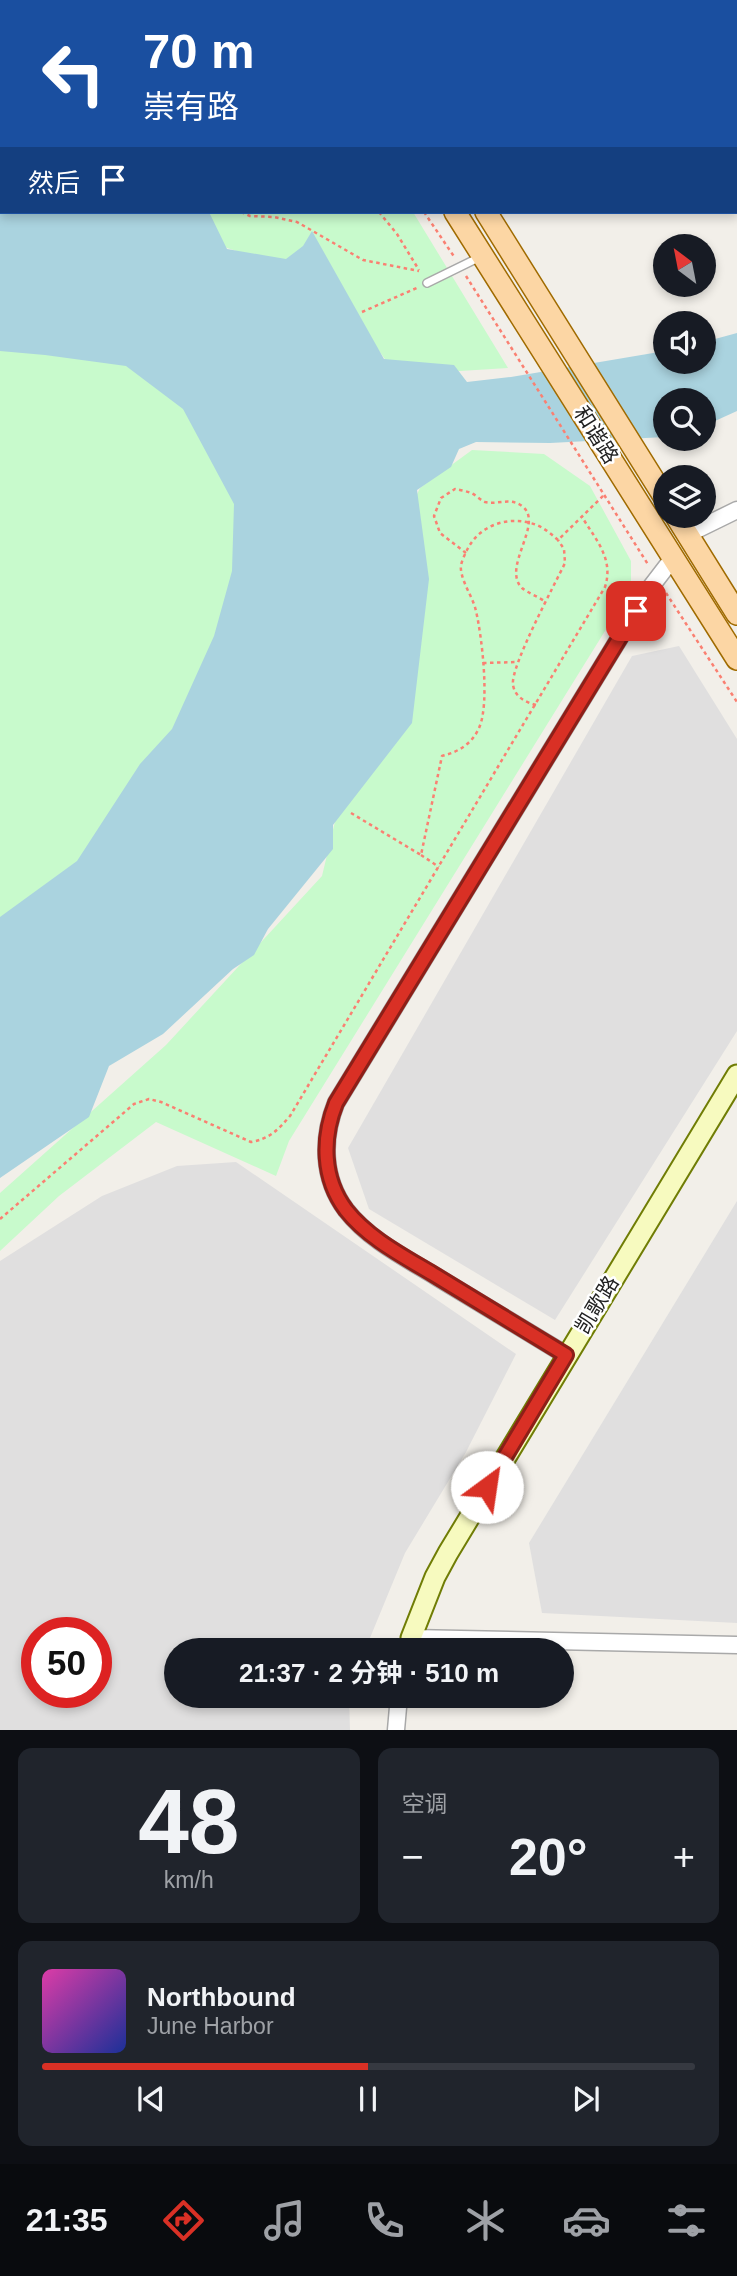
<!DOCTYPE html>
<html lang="zh">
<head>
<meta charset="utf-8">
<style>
  body { margin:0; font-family:Helvetica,"Noto Sans SC",sans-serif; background:#20242c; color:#f1f3f6; height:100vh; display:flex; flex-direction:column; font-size:26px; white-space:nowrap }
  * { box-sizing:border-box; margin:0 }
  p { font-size:23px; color:#9ea1a6 }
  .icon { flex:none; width:38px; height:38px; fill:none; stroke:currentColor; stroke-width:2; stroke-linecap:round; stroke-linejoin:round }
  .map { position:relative; height:1730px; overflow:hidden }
  .panel { display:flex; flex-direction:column; gap:18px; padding:18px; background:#0d0f14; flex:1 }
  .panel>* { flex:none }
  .hud { position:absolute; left:0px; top:0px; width:738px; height:214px; box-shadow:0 4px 10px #0003; background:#1a4fa0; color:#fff; overflow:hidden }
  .needle { width:46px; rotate:328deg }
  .buttons { position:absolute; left:653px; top:234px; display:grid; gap:14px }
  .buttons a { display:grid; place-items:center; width:63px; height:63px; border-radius:50%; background:#171b24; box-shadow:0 4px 10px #0003; font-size:35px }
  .speed { position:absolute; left:21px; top:1617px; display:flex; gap:14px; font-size:35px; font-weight:700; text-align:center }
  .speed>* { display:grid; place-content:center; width:91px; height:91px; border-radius:50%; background:#171b24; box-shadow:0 4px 10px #0003; line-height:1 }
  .speed .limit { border:10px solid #d22; background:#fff; color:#111 }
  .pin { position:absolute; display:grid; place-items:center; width:60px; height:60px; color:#fff; margin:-30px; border-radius:14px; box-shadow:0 4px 10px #0006 }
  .me { position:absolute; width:77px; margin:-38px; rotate:31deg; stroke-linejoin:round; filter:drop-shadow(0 0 5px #0008) }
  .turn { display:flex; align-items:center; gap:24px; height:147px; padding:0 28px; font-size:32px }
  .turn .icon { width:91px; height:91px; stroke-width:2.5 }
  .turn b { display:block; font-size:49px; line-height:60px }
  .then { display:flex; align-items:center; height:66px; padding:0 28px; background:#0003; gap:14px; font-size:26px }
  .big { font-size:52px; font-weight:700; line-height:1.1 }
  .panel .card { flex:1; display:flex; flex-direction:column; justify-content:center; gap:10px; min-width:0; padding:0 24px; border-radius:14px; background:#20242c }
  .panel .dial { align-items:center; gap:0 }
  .dial b { font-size:91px; line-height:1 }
  .song { display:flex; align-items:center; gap:21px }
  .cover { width:84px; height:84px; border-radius:10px; background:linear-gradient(135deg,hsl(320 70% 55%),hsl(230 70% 35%)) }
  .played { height:7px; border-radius:4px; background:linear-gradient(90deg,#d93025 50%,#363941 50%) }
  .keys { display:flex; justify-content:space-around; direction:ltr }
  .heat { display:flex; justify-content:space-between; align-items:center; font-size:38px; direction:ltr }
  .panel .tiles { flex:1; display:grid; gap:18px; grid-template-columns:1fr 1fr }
  .card:last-child { grid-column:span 2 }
  .trip { position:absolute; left:164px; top:1638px; width:410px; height:70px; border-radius:35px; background:#171b24; box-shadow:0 4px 10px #0003; font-weight:700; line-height:70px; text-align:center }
  .tabs { display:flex; height:112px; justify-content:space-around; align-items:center; background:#090b0e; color:#9ea1a6 }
  .tabs .icon { width:49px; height:49px }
  .tabs .current { color:#d93025 }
  .tabs b { font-size:32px; color:#f1f3f6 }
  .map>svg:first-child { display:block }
  .residential { fill:#e0dfdf; fill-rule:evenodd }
  .park { fill:#c8facc }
  .water { fill:#aad3df }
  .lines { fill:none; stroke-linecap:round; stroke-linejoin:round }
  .service-casing { stroke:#a9a9a9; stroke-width:10 }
  .tertiary-casing { stroke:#a9a9a9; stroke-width:19 }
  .secondary-casing { stroke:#707d05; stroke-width:23 }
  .primary-casing { stroke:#a06b00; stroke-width:24 }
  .path { stroke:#fa8072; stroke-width:2.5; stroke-dasharray:3.5 3.5; stroke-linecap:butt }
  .service { stroke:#fff; stroke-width:7 }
  .tertiary { stroke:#fff; stroke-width:16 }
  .secondary { stroke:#f7fabf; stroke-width:19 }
  .primary { stroke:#fcd6a4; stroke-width:21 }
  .route-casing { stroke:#8d1f18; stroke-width:18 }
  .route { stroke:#d93025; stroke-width:12 }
  .labels { text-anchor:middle; stroke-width:5; stroke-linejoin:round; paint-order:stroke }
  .street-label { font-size:21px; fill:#222; stroke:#fff }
</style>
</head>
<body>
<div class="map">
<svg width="737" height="1730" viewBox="0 0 737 1730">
  <rect width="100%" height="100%" fill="#f2efe9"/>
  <g class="residential">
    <path d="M679 646 737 739V1031L555 1320 369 1209 348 1148 632 656Z"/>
    <path d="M236 1162 516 1354 466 1452 405 1553 365 1650H177V1696H349L350 1730H0V1261L102 1196 177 1166ZM37 1633H96V1692H37Z"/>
    <path d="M737 1201V1623L542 1613 529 1543Z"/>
  </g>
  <g class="park">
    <path d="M0 0H156L160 2H2V63L0 65Z"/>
    <path d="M190 212H413L508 368 396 375 331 282 215 244Z"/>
    <path d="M109 322 255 474 214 734 0 970V324Z"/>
    <path d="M472 450 544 454 590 486 631 561V589L289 1141 276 1176 156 1122 59 1196 0 1251V1193L166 1045 322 876 409 511 420 488Z"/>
  </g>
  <g class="water">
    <path d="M498 0H726L729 2H503Z"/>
    <path d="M2 57V212H209L227 249 286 259 303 246 312 231 384 359 454 365 467 382 511 377 665 351V362H704V342L737 333V411L704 426V401H665V437L550 443 476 442 459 449 451 467 417 490 429 579 412 723 333 825V849L268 929 254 955 233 969 163 1034 109 1066 89 1117 0 1178V917L77 861 140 764 172 729 214 636 232 571 234 504 183 409 126 366 45 355 0 351V58Z"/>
  </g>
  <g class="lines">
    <g class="service-casing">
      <path id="service" d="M427 283 480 257"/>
    </g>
    <g class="tertiary-casing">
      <g id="tertiary">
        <path d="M688 534 737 510"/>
        <path d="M566 1355C523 1329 480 1303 437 1277 406 1258 369 1240 346 1210 322 1178 322 1138 336 1103L650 588 673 558"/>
        <path d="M408 1650 411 1638 737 1645"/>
        <path d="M396 1730 399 1696"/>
      </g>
    </g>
    <g class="secondary-casing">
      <path id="secondary" d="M411 1638 435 1577 448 1553 737 1075"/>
    </g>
    <g class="primary-casing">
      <g id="primary">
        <path d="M240 0 243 2"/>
        <path d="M286 0 288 2"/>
        <path d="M455 212 737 659"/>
        <path d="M486 212 665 498"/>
        <path d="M676 516 737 614"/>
      </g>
    </g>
    <g class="path">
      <path d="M94 0 98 2"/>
      <path d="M181 0 184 2"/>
      <path d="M396 0 401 2"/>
      <path d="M41 2 43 0"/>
      <path d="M0 44 2 42"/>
      <path d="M241 212 250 216 274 217 297 222 363 260 419 271"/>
      <path d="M379 212 397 234 419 270"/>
      <path d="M424 212 455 258"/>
      <path d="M466 276 649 566"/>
      <path d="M362 312 419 287"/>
      <path d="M466 553 440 533 434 516 441 498 455 489C460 490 466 491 471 493 476 495 480 500 485 502 498 505 510 497 522 506 545 523 501 567 522 588 528 593 539 597 546 602"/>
      <path d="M666 593 737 702"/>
      <path d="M483 663 518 662"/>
      <path d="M536 705C525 702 515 697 513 685 510 667 555 584 565 563L564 549 558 540"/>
      <path d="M351 813 421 855 442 756C458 752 472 744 479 728 490 704 482 637 476 611 473 597 463 585 461 570 460 564 464 556 467 550 478 527 505 516 530 523 541 525 550 533 558 540L604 495"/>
      <path d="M421 855 439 867"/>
      <path d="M0 1219 134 1104 149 1099 161 1102 251 1142C269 1139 278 1130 290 1116L605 587C614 559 596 540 582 517"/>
    </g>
    <use href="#service" class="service"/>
    <use href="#tertiary" class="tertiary"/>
    <use href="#secondary" class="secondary"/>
    <use href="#primary" class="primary"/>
  </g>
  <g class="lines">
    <g class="route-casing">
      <path id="route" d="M487 1487 566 1355C522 1328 477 1301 433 1274 403 1256 368 1238 346 1210 322 1178 322 1138 336 1103L636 611"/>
    </g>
    <use href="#route" class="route"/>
  </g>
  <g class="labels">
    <g class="street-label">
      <text transform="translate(596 435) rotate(58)" y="7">和谐路</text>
      <text transform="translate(597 1305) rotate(-59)" y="7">凯歌路</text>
    </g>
  </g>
</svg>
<div class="buttons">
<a><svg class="needle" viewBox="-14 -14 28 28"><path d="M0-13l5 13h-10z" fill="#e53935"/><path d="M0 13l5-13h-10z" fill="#9ea1a6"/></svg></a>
<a><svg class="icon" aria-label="sound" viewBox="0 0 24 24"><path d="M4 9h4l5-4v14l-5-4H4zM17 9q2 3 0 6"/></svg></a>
<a><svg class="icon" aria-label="search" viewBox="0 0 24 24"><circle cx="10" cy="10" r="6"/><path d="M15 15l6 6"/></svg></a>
<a><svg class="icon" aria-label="layers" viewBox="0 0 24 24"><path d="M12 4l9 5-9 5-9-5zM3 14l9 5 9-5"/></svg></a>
</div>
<div class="speed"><div class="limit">50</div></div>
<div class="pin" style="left:636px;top:611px;background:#d93025"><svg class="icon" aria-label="arrive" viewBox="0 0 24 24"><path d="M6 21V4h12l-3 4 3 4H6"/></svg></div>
<svg class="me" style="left:487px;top:1487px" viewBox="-20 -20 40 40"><circle r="19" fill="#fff"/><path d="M0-13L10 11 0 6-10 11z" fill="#d93025"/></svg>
<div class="trip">21:37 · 2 分钟 · 510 m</div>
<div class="hud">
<div class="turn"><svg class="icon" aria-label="left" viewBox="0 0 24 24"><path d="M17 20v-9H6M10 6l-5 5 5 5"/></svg><div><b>70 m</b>崇有路</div></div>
<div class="then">然后<svg class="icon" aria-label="arrive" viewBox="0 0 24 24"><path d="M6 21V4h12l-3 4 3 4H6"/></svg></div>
</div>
</div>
<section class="panel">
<div class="tiles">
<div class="card dial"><b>48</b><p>km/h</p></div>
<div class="card"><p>空调</p>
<div class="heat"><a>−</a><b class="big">20°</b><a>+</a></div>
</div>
<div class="card">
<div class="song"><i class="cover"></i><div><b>Northbound</b><p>June Harbor</p></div></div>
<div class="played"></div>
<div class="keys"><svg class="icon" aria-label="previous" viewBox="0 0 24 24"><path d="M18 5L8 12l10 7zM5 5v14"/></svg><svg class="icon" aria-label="pause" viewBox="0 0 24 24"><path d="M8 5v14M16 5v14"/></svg><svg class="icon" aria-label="next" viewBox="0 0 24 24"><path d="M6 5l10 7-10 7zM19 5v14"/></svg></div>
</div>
</div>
</section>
<nav class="tabs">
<b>21:35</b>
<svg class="icon current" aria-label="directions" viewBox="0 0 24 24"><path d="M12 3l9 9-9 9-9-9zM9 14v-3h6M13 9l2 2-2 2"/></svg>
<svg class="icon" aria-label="music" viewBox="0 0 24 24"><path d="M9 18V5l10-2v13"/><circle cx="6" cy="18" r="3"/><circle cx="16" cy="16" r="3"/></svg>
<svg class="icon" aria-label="phone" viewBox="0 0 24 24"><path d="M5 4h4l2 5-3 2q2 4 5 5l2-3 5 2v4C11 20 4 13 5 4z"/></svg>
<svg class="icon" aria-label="climate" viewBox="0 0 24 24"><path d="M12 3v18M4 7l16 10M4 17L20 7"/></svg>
<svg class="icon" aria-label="car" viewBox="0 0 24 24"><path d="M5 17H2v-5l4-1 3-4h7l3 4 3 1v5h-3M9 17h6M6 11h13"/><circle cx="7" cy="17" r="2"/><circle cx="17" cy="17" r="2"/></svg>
<svg class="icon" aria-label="filters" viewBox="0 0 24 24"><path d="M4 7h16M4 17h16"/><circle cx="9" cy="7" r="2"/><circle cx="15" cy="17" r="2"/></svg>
</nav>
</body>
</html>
